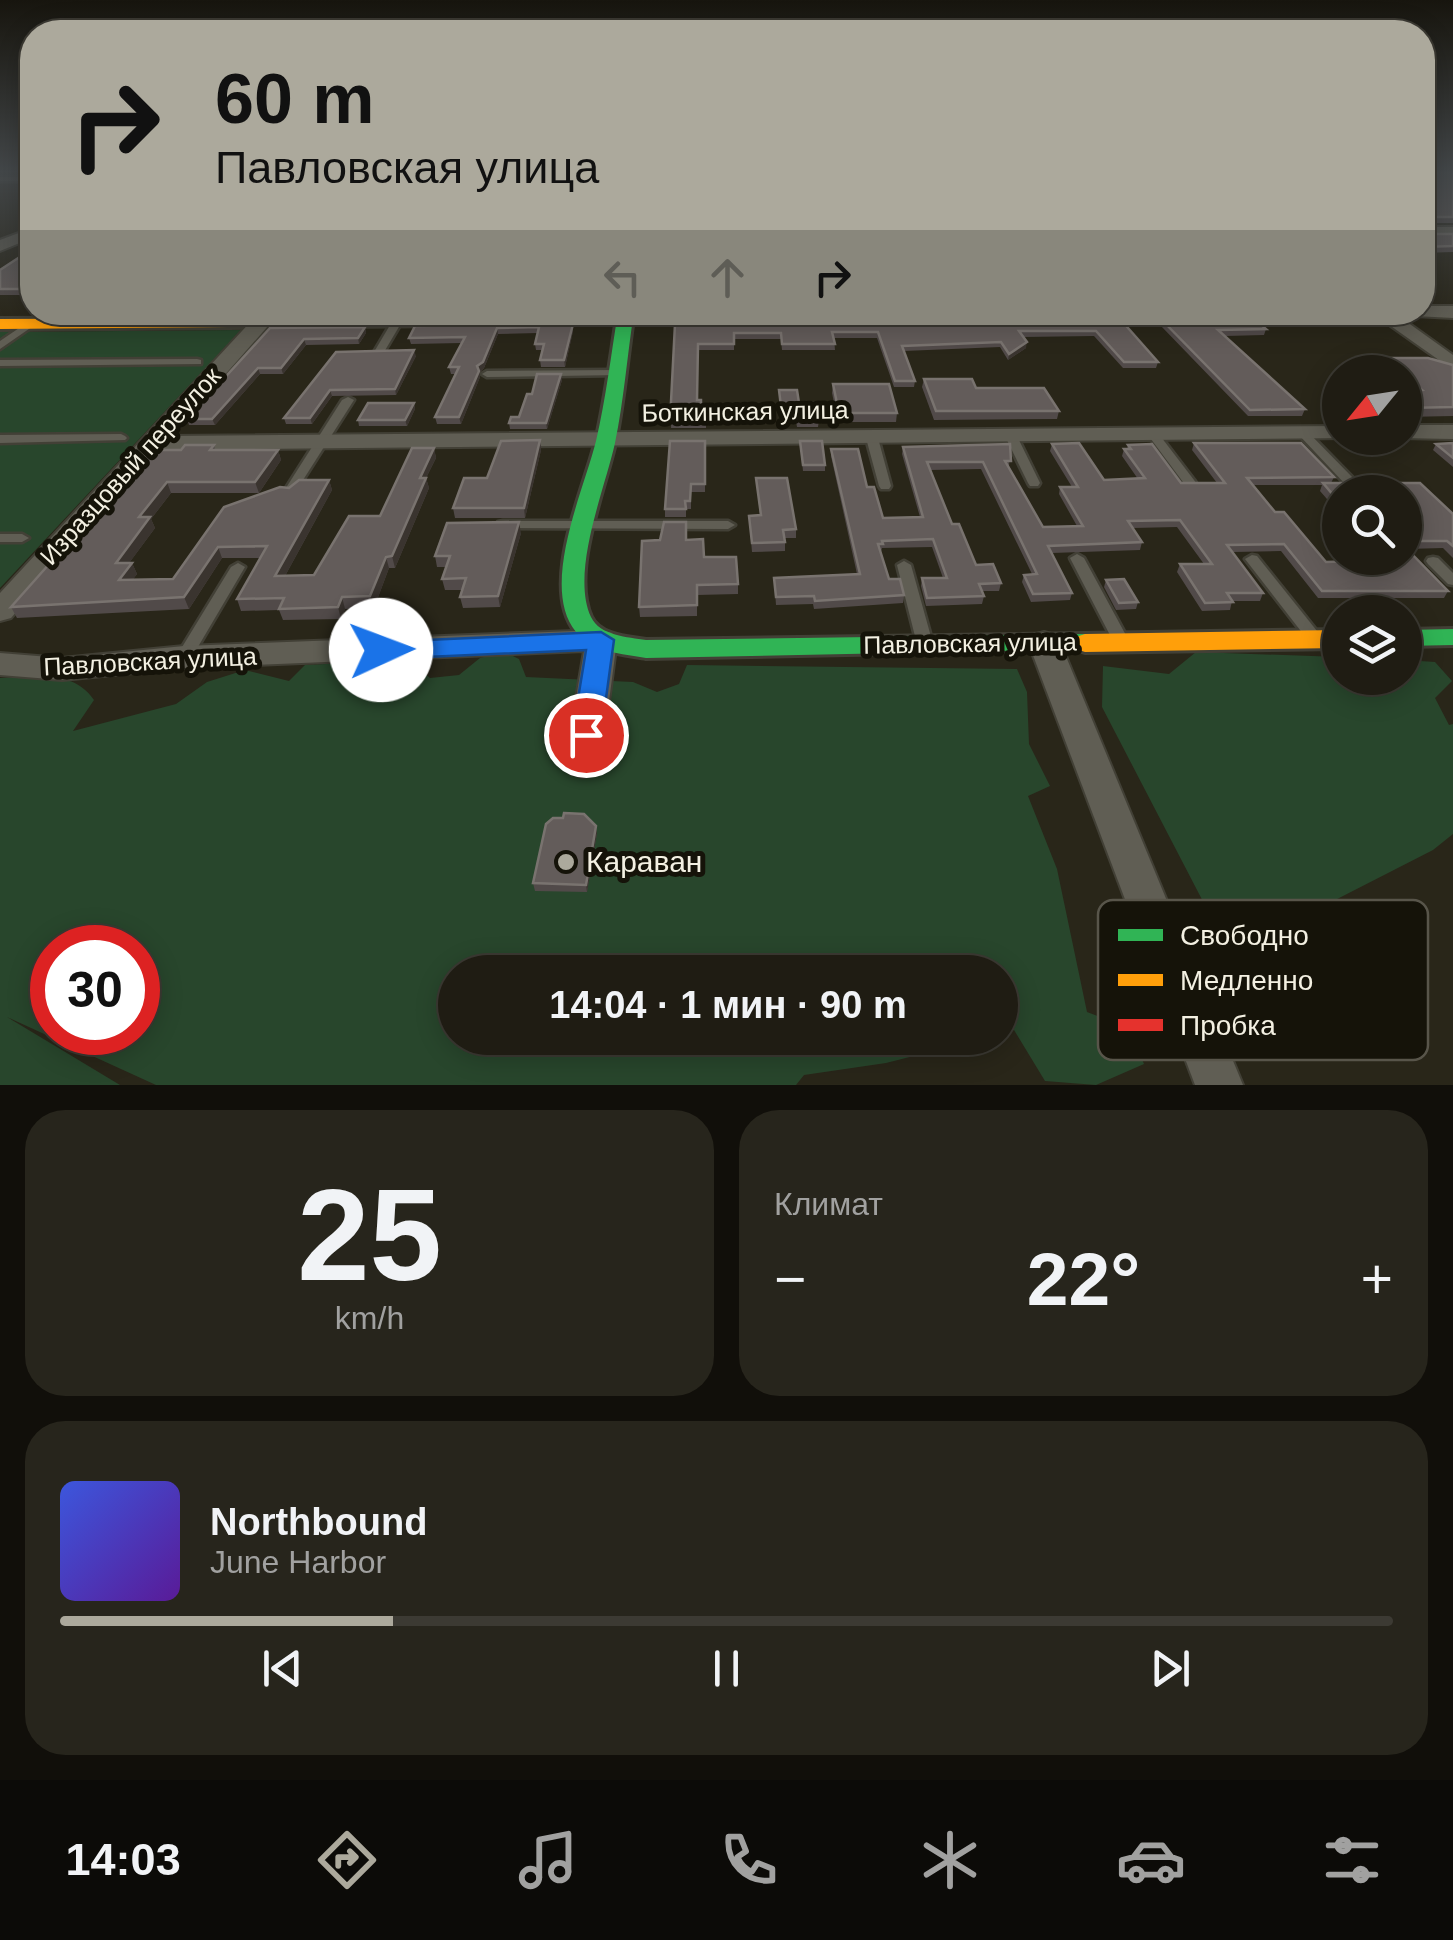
<!DOCTYPE html>
<html lang="ru">
<head>
<meta charset="utf-8">
<style>
  body { margin:0; font-family:Helvetica,sans-serif; background:#27251c; color:#f1f3f6; height:100vh; display:flex; flex-direction:column; font-size:38px; white-space:nowrap }
  * { box-sizing:border-box; margin:0 }
  p { font-size:32px; color:#a1a1a0 }
  .icon { flex:none; width:55px; height:55px; fill:none; stroke:currentColor; stroke-width:2; stroke-linecap:round; stroke-linejoin:round }
  .map { position:relative; height:1085px; overflow:hidden }
  .sheet { display:flex; flex-direction:column; gap:25px; padding:25px; background:#110f0a; flex:1 }
  .sheet>* { flex:none }
  .banner { position:absolute; left:20px; top:20px; width:1415px; height:305px; border-radius:40px; box-shadow:0 5px 25px #0003,0 0 0 2px #3c3a33; background:#aca99c; color:#111; overflow:hidden }
  .needle { width:65px; rotate:240deg }
  .fabs { position:absolute; left:1322px; top:355px; display:grid; gap:20px }
  .fabs a { display:grid; place-items:center; width:100px; height:100px; border-radius:50%; background:#1f1c13; box-shadow:0 5px 25px #0003,0 0 0 2px #3c3a33; font-size:50px }
  .speed { position:absolute; left:30px; top:925px; display:flex; gap:20px; font-size:50px; font-weight:700; text-align:center }
  .speed>* { display:grid; place-content:center; width:130px; height:130px; border-radius:50%; background:#1f1c13; box-shadow:0 5px 25px #0003,0 0 0 2px #3c3a33; line-height:1 }
  .speed .limit { border:15px solid #d22; background:#fff; color:#111 }
  .pin { position:absolute; display:grid; place-items:center; width:85px; height:85px; color:#fff; margin:-42px; border:5px solid #fff; border-radius:50%; box-shadow:0 2px 10px #0007 }
  .me { position:absolute; width:110px; margin:-55px; rotate:88deg; stroke-linejoin:round; filter:drop-shadow(0 0 8px #0008) }
  .turn { display:flex; align-items:center; gap:35px; height:210px; padding:0 30px; font-size:45px }
  .turn .icon { width:130px; height:130px; stroke-width:2.5 }
  .turn b { display:block; font-size:70px; line-height:85px }
  .lanes { display:flex; align-items:center; height:95px; padding:0 30px; background:#0003; justify-content:center; gap:50px; direction:ltr }
  .lanes .off { opacity:.35 }
  .big { font-size:75px; font-weight:600; line-height:1.1 }
  .sheet .tile { flex:1; display:flex; flex-direction:column; justify-content:center; gap:15px; min-width:0; padding:0 35px; border-radius:40px; background:#27251c }
  .sheet .dial { align-items:center; gap:0 }
  .dial b { font-size:130px; line-height:1 }
  .song { display:flex; align-items:center; gap:30px }
  .cover { width:120px; height:120px; border-radius:15px; background:linear-gradient(135deg,hsl(230 70% 55%),hsl(270 70% 35%)) }
  .played { height:10px; border-radius:5px; background:linear-gradient(90deg,#aca99c 25%,#3c3a33 25%) }
  .keys { display:flex; justify-content:space-around; direction:ltr }
  .heat { display:flex; justify-content:space-between; align-items:center; font-size:55px; direction:ltr }
  .sheet .tiles { flex:1; display:grid; gap:25px; grid-template-columns:1fr 1fr }
  .tile:last-child { grid-column:span 2 }
  .trip { position:absolute; left:438px; top:955px; width:580px; height:100px; border-radius:50px; background:#1f1c13; box-shadow:0 5px 25px #0003,0 0 0 2px #3c3a33; font-weight:600; line-height:100px; text-align:center }
  .tabs { display:flex; height:160px; justify-content:space-around; align-items:center; background:#0c0b08; color:#a1a1a0 }
  .tabs .icon { width:70px; height:70px }
  .tabs .current { color:#aca99c }
  .tabs b { font-size:45px; color:#f1f3f6 }
  .map>svg:first-child { display:block }
  .green { fill:#28462c; fill-rule:evenodd }
  .lines { fill:none; stroke-linecap:round; stroke-linejoin:round }
  .lane-casing { stroke:#424036; stroke-width:5 }
  .street-casing { stroke:#424036; stroke-width:4 }
  .fast-casing { stroke:#424036; stroke-width:6 }
  .slow-casing { stroke:#424036; stroke-width:6 }
  .jam-casing { stroke:#424036; stroke-width:6 }
  .lane { fill:#605e54; fill-rule:evenodd }
  .street { fill:#605e54; fill-rule:evenodd }
  .fast { fill:#30b455; fill-rule:evenodd }
  .slow { fill:#ff9f0a; fill-rule:evenodd }
  .jam { fill:#e5322d; fill-rule:evenodd }
  .wall { fill:#514a49; fill-rule:evenodd }
  .shaded-wall { fill:#3a342f }
  .building { fill:#635c5a; stroke:#79736f; stroke-width:2.5 }
  .route { fill:#1a73e8; stroke:#114b97; stroke-width:2.5 }
  .poi-dot { fill:#aca99c; stroke:#151309; stroke-width:4 }
  .labels { text-anchor:middle; stroke-width:10; stroke-linejoin:round; paint-order:stroke }
  .street-label { font-size:25px; fill:#f3f0e2; stroke:#151309 }
  .near-poi-label { font-size:30px; fill:#f3f0e2; stroke:#151309; text-anchor:start }
  .key { fill:#151309; stroke:#58554a; stroke-width:2.5 }
  .key-label { font-size:28px; fill:#f3f0e2 }
</style>
</head>
<body>
<div class="map">
<svg width="1453" height="1085" viewBox="0 0 1453 1085">
  <rect width="100%" height="100%" fill="#292619"/>
  <g class="green">
    <path d="M241 330 0 588V332Z"/>
    <path d="M504 652 519 659 526 677 633 682 657 692 679 684 687 665 1017 669 1027 692 1029 744 1050 786 1028 796 1057 869 1087 1012 1129 1028 1144 1064 1096 1085 1045 1081 1014 1030 1000 1034V972H455V1038H985L886 1063 804 1075 796 1085H156L7 1017 120 1085H0V678C34 677 73 669 94 700L73 731 176 704 207 682 245 670 289 681 305 665 409 660 430 678 459 675 480 658ZM52 948H138V1032H52Z"/>
    <path d="M1196 652 1340 657V678H1405V660L1435 662 1452 681 1435 698 1449 725 1453 724V834L1433 850 1300 918 1249 914 1223 940 1102 707 1103 666 1169 674Z"/>
  </g>
  <g class="lines">
    <g class="lane-casing">
      <g id="lane">
        <rect x="0" y="177" width="32" height="4"/>
        <path d="M398 317 403 320 384 352 379 355 375 354 374 352 393 320Z"/>
        <path d="M28 322 36 324 0 349V341Z"/>
        <path d="M197 359 201 360V364L0 366V360Z"/>
        <path d="M616 370 621 373 620 375 487 377 482 374 487 371Z"/>
        <path d="M348 397 354 400 296 491 290 495 285 494 284 491 342 400Z"/>
        <path d="M1303 430 1307 431 1354 479 1356 482 1354 485H1346L1299 435 1297 433Z"/>
        <path d="M1154 431 1158 433 1194 480 1196 483 1194 486H1186L1148 435Z"/>
        <path d="M1011 432 1017 436 1040 483 1038 486H1030L1028 483 1005 436Z"/>
        <path d="M121 434 125 436 127 438 125 440 0 443V435Z"/>
        <path d="M872 434 878 438 891 486 889 489H881L879 486 866 438Z"/>
        <path d="M503 521H728L735 525 728 529 498 528 496 525 498 522Z"/>
        <path d="M0 534H22L29 538 22 542H0Z"/>
        <path d="M1077 554 1084 558 1128 639 1126 643H1114L1112 639 1070 558Z"/>
        <path d="M1252 555 1257 556 1317 631 1320 635 1317 639H1307L1245 559Z"/>
        <path d="M1433 557 1438 558 1453 573V585L1448 584 1428 564 1426 561 1428 558Z"/>
        <path d="M904 561 911 565 933 644 931 648H919L917 644 897 565Z"/>
        <path d="M238 563 245 567 192 657 190 661H178L176 657 231 567Z"/>
      </g>
    </g>
    <g class="street-casing">
      <g id="street">
        <rect x="1422" y="227" width="31" height="10"/>
        <path d="M32 228V238L0 251V240Z"/>
        <path d="M1422 306H1453V318L1415 316 1413 312H1422Z"/>
        <path d="M1371 312H1393L1453 355V370Z"/>
        <path d="M261 316 271 322 268 326 171 436 1340 426V438H1349L158 450 11 618 0 621V593L254 318Z"/>
        <path d="M1405 425H1453V439L1399 438H1405Z"/>
        <path d="M601 630 612 633 617 640 601 763 596 773 583 777 570 773 565 763 584 651 184 668 62 680 0 675V653L62 658 184 646Z"/>
        <path d="M1044 632 1055 635 1060 642 1243 1085H1195L1028 642 1033 635Z"/>
      </g>
    </g>
    <g class="fast-casing">
      <g id="fast">
        <path d="M618 312H634C627 356 624 400 615 443 605 489 570 572 591 617 600 636 628 637 646 640L1085 634 1094 637 1098 643 1094 649 646 658C623 654 591 652 576 632 539 587 584 490 596 441 606 398 611 355 618 312Z"/>
        <path d="M1453 629V645L1405 646V630Z"/>
      </g>
    </g>
    <g class="slow-casing">
      <g id="slow">
        <path d="M1393 312 1386 317 814 322 806 317 813 312Z"/>
        <path d="M581 316 584 319 576 324 0 329V319Z"/>
        <path d="M1340 630V648L1085 652 1076 649 1072 643 1076 637 1085 634Z"/>
      </g>
    </g>
    <g class="jam-casing">
      <path id="jam" d="M815 312 822 317 819 320 576 324 568 319 576 314Z"/>
    </g>
    <use href="#lane" class="lane"/>
    <use href="#street" class="street"/>
    <use href="#fast" class="fast"/>
    <use href="#slow" class="slow"/>
    <use href="#jam" class="jam"/>
  </g>
  <g class="wall">
    <rect x="1422" y="173" width="31" height="50"/>
    <path d="M1422 227 1425 234H1453V252L1422 253Z"/>
    <path d="M32 249V295H0V270Z"/>
    <path d="M1121 320 1158 362 1156 368H1123L1094 336 1023 337 1026 348 1008 360 1000 347 904 351 915 381 914 387H894L877 338H834L835 350H782L781 339H734V350H698L697 400 701 408H706V428H671L675 324Z"/>
    <path d="M1162 320 1266 329 1264 335 1225 336 1305 409 1302 416H1248L1161 326Z"/>
    <path d="M573 324V331L565 367H541L540 360 543 350H536L535 344 538 333 498 334 484 368 480 372V377L461 424H437L435 417 456 374H451L449 367 462 343 411 344 409 338 415 326Z"/>
    <path d="M365 327 366 333 359 344 306 345 283 374H260L215 425H189L187 419 270 328Z"/>
    <path d="M336 352 416 356 396 395 332 396 312 424H286L284 418Z"/>
    <path d="M1382 358 1453 365V416L1405 417V391H1409L1405 387V372H1387L1379 366Z"/>
    <path d="M561 374 562 380 547 429H510L509 423 519 417 532 394Z"/>
    <path d="M924 379 976 388 1059 411 1057 419 934 420 922 387Z"/>
    <path d="M833 384 897 413 896 422H838L832 393Z"/>
    <path d="M779 390 799 403 819 420 818 427H797L796 421H782Z"/>
    <path d="M414 403 415 409 407 426H359L358 420Z"/>
    <path d="M540 440 541 450 525 518H455L453 508 487 478Z"/>
    <path d="M705 441V492H691V509H686V517H665V509Z"/>
    <path d="M800 441 825 465V471H803Z"/>
    <path d="M1079 443 1104 480 1138 479 1122 456 1124 449H1127L1128 445 1152 444 1181 483H1217L1192 450 1194 443H1301L1334 477 1331 483H1420L1453 514V558L1443 548 1407 549 1448 591 1444 598H1318L1281 551 1233 552 1263 593 1260 601H1232L1230 610 1202 611 1177 572 1180 564H1204L1177 527 1133 528 1142 542 1140 550 1052 553 1072 593 1070 600 1031 602 1022 582 1024 575 1032 574 981 469 930 470 952 524H959L976 565 993 564 1001 583 999 591H982L984 596 982 604 926 606 921 586 922 578H943L932 547 882 548 881 552 889 579H900L904 595 903 603 814 609 813 604 776 605 774 578 857 574 831 456V449H858L867 487H874L883 518 920 517 902 454 903 447 1010 444 1009 468 1043 527 1077 526 1059 494 1060 487H1072L1050 451 1052 444ZM1253 485H1322L1320 491 1340 514V492H1405V558H1378L1381 561 1326 562 1284 512H1275Z"/>
    <path d="M1453 443V467L1433 450 1436 444Z"/>
    <path d="M214 445 215 450H278L281 460 259 493H171L151 519 155 528 129 563H132L137 574 133 579H173L289 488 329 480 332 490 285 576 314 575 380 516 434 448 436 458 426 478 429 488 395 568H389L374 608 345 609 341 619 283 620 279 610 241 611 237 599 261 558H222L189 609 17 618 11 607 181 450Z"/>
    <path d="M756 478 796 529V538H785V551L752 552 749 516 760 515Z"/>
    <path d="M521 533 500 607 463 608 460 597 463 590H445L442 579 446 567H437L435 556Z"/>
    <path d="M660 540H686L704 557 738 584V594L697 595V616L640 617 639 607Z"/>
    <path d="M1106 580 1138 602 1136 609 1116 610 1104 587Z"/>
    <path d="M597 833 587 892 535 891 533 883Z"/>
  </g>
  <g class="shaded-wall">
    <path d="M573 324V331L565 367 564 360Z"/>
    <path d="M365 327 366 333 359 344 358 338Z"/>
    <path d="M497 328 498 334 484 368 480 372V377L461 424 459 417 477 366Z"/>
    <path d="M304 339 306 345 283 374 281 368Z"/>
    <path d="M1027 342 1026 348 1008 360 1009 354Z"/>
    <path d="M414 350 416 356 396 395 395 389Z"/>
    <path d="M258 368 260 374 215 425 212 419Z"/>
    <path d="M561 374 562 380 547 429 546 423Z"/>
    <path d="M330 390 332 396 312 424 310 418Z"/>
    <path d="M414 403 415 409 407 426 405 420Z"/>
    <path d="M540 440 541 450 525 518 524 508Z"/>
    <path d="M434 448 436 458 426 478 429 488 395 568 392 556 420 478Z"/>
    <path d="M278 450 281 460 259 493 255 482Z"/>
    <path d="M329 480 332 490 279 587 275 576Z"/>
    <path d="M167 482 171 493 151 519 155 528 121 574 116 563 139 517Z"/>
    <path d="M519 522 521 533 500 607 498 596Z"/>
    <path d="M218 547 222 558 189 609 184 597Z"/>
    <path d="M386 557 389 568 374 608 370 596Z"/>
    <path d="M132 563 137 574 125 591 119 580Z"/>
    <path d="M342 597 345 609 341 619 338 607Z"/>
    <path d="M596 826 597 833 587 892 586 885Z"/>
  </g>
  <g class="building">
    <path d="M1422 173H1453V217H1425L1422 219Z"/>
    <path d="M1422 227 1425 234H1453V246L1422 247Z"/>
    <path d="M32 249V289H0V270Z"/>
    <path d="M1254 319 1266 329 1218 330 1305 409 1250 410 1162 320Z"/>
    <path d="M1121 320 1158 362H1124L1096 331H1019L1027 342 1009 354 1001 342 902 346 915 381H895L878 332H832L835 344H782L781 333H734V344H698L697 400H701V408H706V421H670L675 324Z"/>
    <path d="M573 324 564 360H540L544 344H535L539 327 497 328 483 362 477 366 479 371 459 417H435L459 367H449L465 337 409 338 415 326Z"/>
    <path d="M365 327 358 338 304 339 281 368H258L212 419H187L270 328Z"/>
    <path d="M414 350 395 389 330 390 310 418H284L336 352Z"/>
    <path d="M1382 358H1428L1453 365V407L1405 408V391L1422 390 1405 376V372H1400Z"/>
    <path d="M537 374H561L546 423H509L511 417H519L527 394H532Z"/>
    <path d="M924 379H972L976 388H1044L1059 411H936Z"/>
    <path d="M833 384H889L897 413H839Z"/>
    <path d="M779 390H797L799 403H816L819 420 797 421V415H782Z"/>
    <path d="M368 403H414L405 420H358Z"/>
    <path d="M540 440 524 508H453L464 478H487L501 441Z"/>
    <path d="M670 441H705V484H691L690 501H685L686 509H665Z"/>
    <path d="M800 441H822L825 465H803Z"/>
    <path d="M1079 443 1104 480 1145 478 1124 449H1131L1128 445 1152 444 1181 483H1225L1194 443H1301L1334 477 1247 478 1275 512H1284L1326 562 1391 560 1389 558H1405V547L1448 591H1322L1284 544 1227 545 1263 593H1227L1233 602 1205 603 1180 564H1212L1180 520 1128 521 1142 542 1048 546 1072 593 1033 594 1024 575 1037 574 983 462H927L952 524H959L976 565 993 564 1001 583 979 584 984 596 927 598 922 578H947L933 539 882 541 883 544H878L889 579H900L904 595 815 601 814 596 776 597 774 578 860 574 831 449H858L867 487H874L883 518 923 517 903 447 1010 444 1011 461H1005L1043 527 1083 526 1060 487H1078L1052 444Z"/>
    <path d="M1453 443V458L1436 444Z"/>
    <path d="M185 445H214L210 450H278L255 482H167L139 517H150L116 563H132L119 580 173 579 224 507 280 487 289 488 299 480H329L275 576 314 575 349 516H380L412 448H434L420 478H426L392 556 386 557 370 596 342 597 338 607 279 609 284 598 237 599 267 546 218 547 184 597 11 607 146 455 156 450H181Z"/>
    <path d="M756 478H787L796 529 783 530 785 542 752 543 749 516 761 515Z"/>
    <path d="M1323 483H1420L1453 514V546L1447 541H1405V492H1340V503Z"/>
    <path d="M519 522 498 596 460 597 466 578 442 579 450 556H435L447 523Z"/>
    <path d="M664 522H686V540L703 539 704 557H736L738 584 697 585V605L639 607 642 541 660 540Z"/>
    <path d="M1124 579 1138 602 1119 603 1106 580Z"/>
    <path d="M564 813 584 814 596 826 586 885 533 883 546 824 553 818H563Z"/>
  </g>
  <linearGradient id="sky" x2="0" y2="1"><stop stop-color="#17150e"/><stop offset="0.53" stop-color="#434749"/><stop offset="1" stop-color="#434749" stop-opacity="0"/></linearGradient>
  <rect width="1453" height="324" fill="url(#sky)"/>
  <path class="route" d="M601 632 614 640 601 735 597 743 586 746 576 743 572 735 586 650 381 659 372 657 368 650 372 644 381 642Z"/>
  <circle class="poi-dot" cx="566" cy="862" r="10"/>
  <g class="labels">
    <g class="street-label">
      <text transform="translate(745 411) rotate(-1)" y="9">Боткинская улица</text>
      <text transform="translate(130 466) rotate(-48)" y="9">Изразцовый переулок</text>
      <text transform="translate(970 643) rotate(-1)" y="9">Павловская улица</text>
      <text transform="translate(150 661) rotate(-3)" y="9">Павловская улица</text>
    </g>
    <g class="near-poi-label">
      <text x="586" y="872">Караван</text>
    </g>
  </g>
  <rect x="1098" y="900" width="330" height="160" rx="15" class="key"/>
  <rect x="1118" y="929" width="45" height="12" fill="#30b455"/>
  <rect x="1118" y="974" width="45" height="12" fill="#ff9f0a"/>
  <rect x="1118" y="1019" width="45" height="12" fill="#e5322d"/>
  <g class="key-label">
    <text x="1180" y="945">Свободно</text>
    <text x="1180" y="990">Медленно</text>
    <text x="1180" y="1035">Пробка</text>
  </g>
</svg>
<div class="fabs">
<a><svg class="needle" viewBox="-14 -14 28 28"><path d="M0-13l5 13h-10z" fill="#e53935"/><path d="M0 13l5-13h-10z" fill="#a1a1a0"/></svg></a>
<a><svg class="icon" aria-label="search" viewBox="0 0 24 24"><circle cx="10" cy="10" r="6"/><path d="M15 15l6 6"/></svg></a>
<a><svg class="icon" aria-label="layers" viewBox="0 0 24 24"><path d="M12 4l9 5-9 5-9-5zM3 14l9 5 9-5"/></svg></a>
</div>
<div class="speed"><div class="limit">30</div></div>
<div class="pin" style="left:586px;top:735px;background:#d93025"><svg class="icon" aria-label="arrive" viewBox="0 0 24 24"><path d="M6 21V4h12l-3 4 3 4H6"/></svg></div>
<svg class="me" style="left:381px;top:650px" viewBox="-20 -20 40 40"><circle r="19" fill="#fff"/><path d="M0-13L10 11 0 6-10 11z" fill="#1a73e8"/></svg>
<div class="trip">14:04 · 1 мин · 90 m</div>
<div class="banner">
<div class="turn"><svg class="icon" aria-label="right" viewBox="0 0 24 24"><path d="M7 20v-9h11M14 6l5 5-5 5"/></svg><div><b>60 m</b>Павловская улица</div></div>
<div class="lanes"><svg class="icon off" aria-label="left" viewBox="0 0 24 24"><path d="M17 20v-9H6M10 6l-5 5 5 5"/></svg><svg class="icon off" aria-label="ahead" viewBox="0 0 24 24"><path d="M12 20V5M6 11l6-6 6 6"/></svg><svg class="icon" aria-label="right" viewBox="0 0 24 24"><path d="M7 20v-9h11M14 6l5 5-5 5"/></svg></div>
</div>
</div>
<section class="sheet">
<div class="tiles">
<div class="tile dial"><b>25</b><p>km/h</p></div>
<div class="tile"><p>Климат</p>
<div class="heat"><a>−</a><b class="big">22°</b><a>+</a></div>
</div>
<div class="tile">
<div class="song"><i class="cover"></i><div><b>Northbound</b><p>June Harbor</p></div></div>
<div class="played"></div>
<div class="keys"><svg class="icon" aria-label="previous" viewBox="0 0 24 24"><path d="M18 5L8 12l10 7zM5 5v14"/></svg><svg class="icon" aria-label="pause" viewBox="0 0 24 24"><path d="M8 5v14M16 5v14"/></svg><svg class="icon" aria-label="next" viewBox="0 0 24 24"><path d="M6 5l10 7-10 7zM19 5v14"/></svg></div>
</div>
</div>
</section>
<nav class="tabs">
<b>14:03</b>
<svg class="icon current" aria-label="directions" viewBox="0 0 24 24"><path d="M12 3l9 9-9 9-9-9zM9 14v-3h6M13 9l2 2-2 2"/></svg>
<svg class="icon" aria-label="music" viewBox="0 0 24 24"><path d="M9 18V5l10-2v13"/><circle cx="6" cy="18" r="3"/><circle cx="16" cy="16" r="3"/></svg>
<svg class="icon" aria-label="phone" viewBox="0 0 24 24"><path d="M5 4h4l2 5-3 2q2 4 5 5l2-3 5 2v4C11 20 4 13 5 4z"/></svg>
<svg class="icon" aria-label="climate" viewBox="0 0 24 24"><path d="M12 3v18M4 7l16 10M4 17L20 7"/></svg>
<svg class="icon" aria-label="car" viewBox="0 0 24 24"><path d="M5 17H2v-5l4-1 3-4h7l3 4 3 1v5h-3M9 17h6M6 11h13"/><circle cx="7" cy="17" r="2"/><circle cx="17" cy="17" r="2"/></svg>
<svg class="icon" aria-label="filters" viewBox="0 0 24 24"><path d="M4 7h16M4 17h16"/><circle cx="9" cy="7" r="2"/><circle cx="15" cy="17" r="2"/></svg>
</nav>
</body>
</html>
